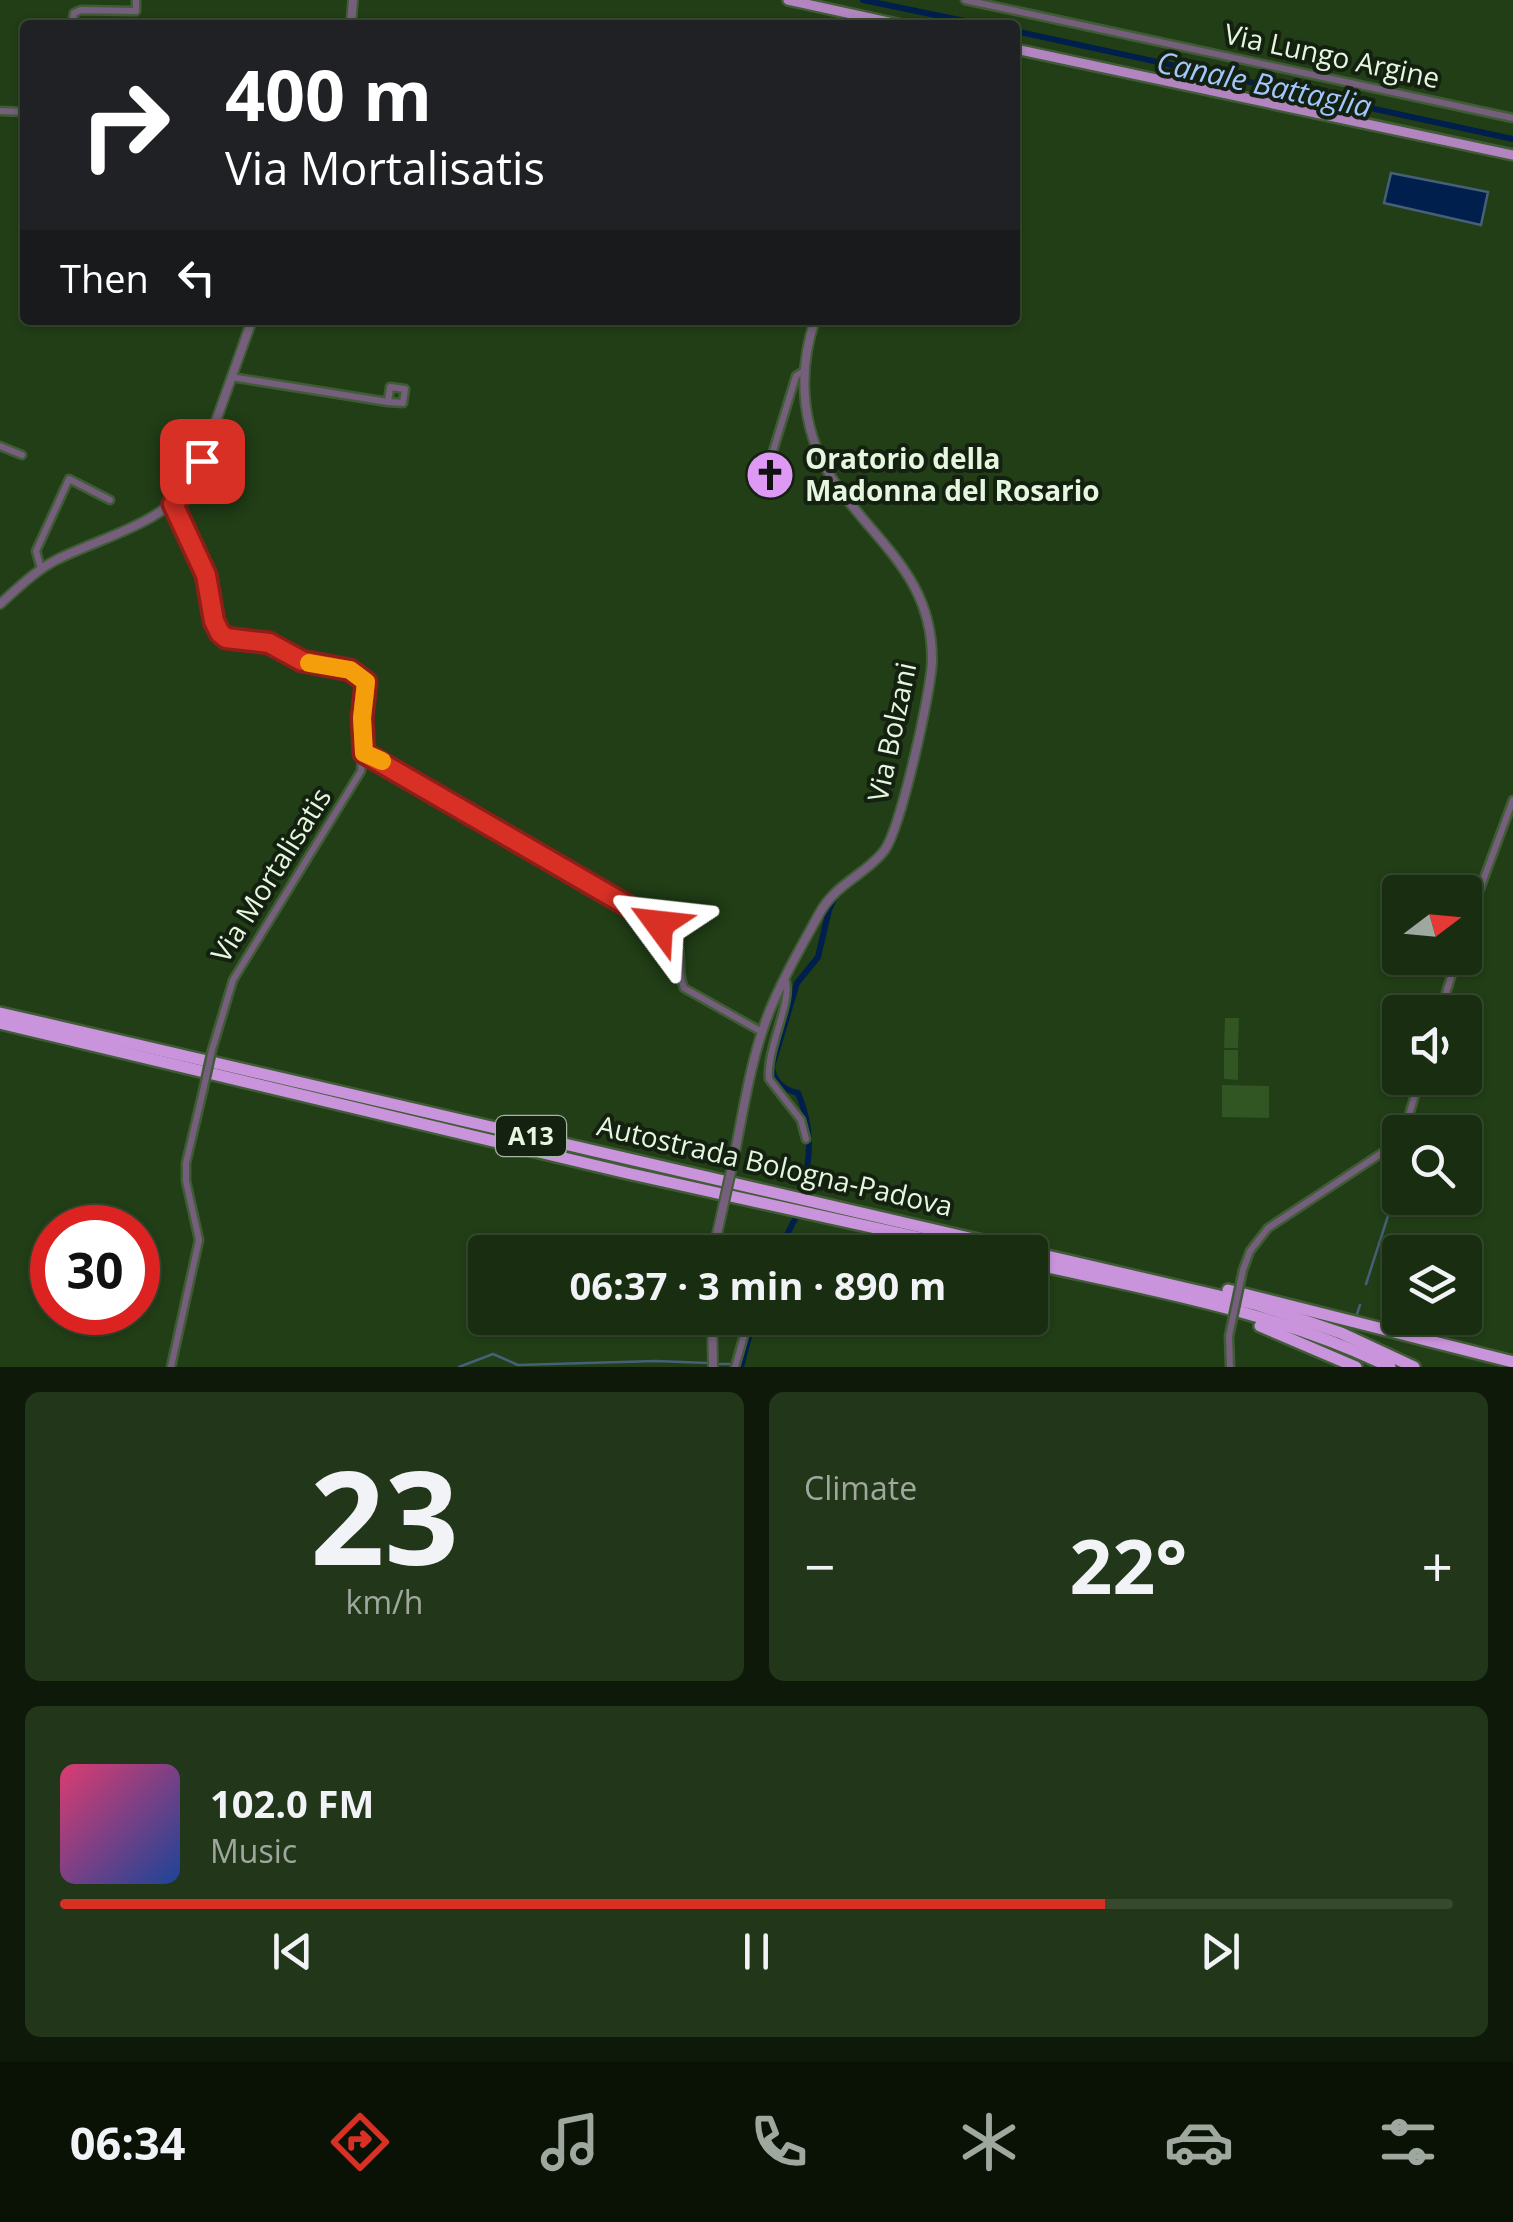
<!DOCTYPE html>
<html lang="en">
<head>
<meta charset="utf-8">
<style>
  body { margin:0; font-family:"Open Sans",sans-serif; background:#223619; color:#f1f3f6; height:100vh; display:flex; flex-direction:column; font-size:38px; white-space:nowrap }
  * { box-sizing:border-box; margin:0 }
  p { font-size:32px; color:#9fa89f }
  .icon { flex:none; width:55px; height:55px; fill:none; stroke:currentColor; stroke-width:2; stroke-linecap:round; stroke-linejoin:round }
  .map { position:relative; height:1367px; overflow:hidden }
  .details { display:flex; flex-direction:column; gap:25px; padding:25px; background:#0e1909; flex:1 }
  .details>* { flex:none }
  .top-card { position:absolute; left:20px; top:20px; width:1000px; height:305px; border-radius:10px; box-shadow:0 2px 8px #0004,0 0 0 2px #374a30; background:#202124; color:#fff; overflow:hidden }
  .needle { width:65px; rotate:74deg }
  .fabs { position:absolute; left:1382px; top:875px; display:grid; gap:20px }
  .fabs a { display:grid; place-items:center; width:100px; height:100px; border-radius:10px; background:#192e10; box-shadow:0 2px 8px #0004,0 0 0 2px #374a30; font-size:50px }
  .speed { position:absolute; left:30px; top:1205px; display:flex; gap:20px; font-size:50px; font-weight:700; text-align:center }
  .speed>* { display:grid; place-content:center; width:130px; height:130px; border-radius:50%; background:#192e10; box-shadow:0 2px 8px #0004,0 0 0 2px #374a30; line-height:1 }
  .speed .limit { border:15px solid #d22; background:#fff; color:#111 }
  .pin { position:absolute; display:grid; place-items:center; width:85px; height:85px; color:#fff; margin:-42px; border-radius:20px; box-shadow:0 5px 15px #0006 }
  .me { position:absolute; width:110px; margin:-55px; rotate:300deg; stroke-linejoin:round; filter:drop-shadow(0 0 8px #0008) }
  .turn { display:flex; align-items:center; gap:35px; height:210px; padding:0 40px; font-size:45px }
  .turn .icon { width:130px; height:130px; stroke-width:2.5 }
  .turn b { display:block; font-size:70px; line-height:85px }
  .then { display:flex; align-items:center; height:95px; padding:0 40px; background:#0003; gap:20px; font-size:38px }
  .big { font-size:75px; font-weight:700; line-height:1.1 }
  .details .card { flex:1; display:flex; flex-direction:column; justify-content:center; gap:15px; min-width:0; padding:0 35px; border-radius:15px; background:#223619 }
  .details .dial { align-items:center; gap:0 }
  .dial b { font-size:130px; line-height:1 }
  .song { display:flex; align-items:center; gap:30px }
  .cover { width:120px; height:120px; border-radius:15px; background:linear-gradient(135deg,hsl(340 70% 55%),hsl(220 70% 35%)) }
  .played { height:10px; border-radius:5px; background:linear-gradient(90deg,#d93025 75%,#374a30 75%) }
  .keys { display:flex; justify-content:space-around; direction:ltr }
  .heat { display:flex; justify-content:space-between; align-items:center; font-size:55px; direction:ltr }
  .details .tiles { flex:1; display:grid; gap:25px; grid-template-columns:1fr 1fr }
  .card:last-child { grid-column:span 2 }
  .trip { position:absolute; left:468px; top:1235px; width:580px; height:100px; border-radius:10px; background:#192e10; box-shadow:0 2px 8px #0004,0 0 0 2px #374a30; font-weight:700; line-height:100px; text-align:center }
  .tab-bar { display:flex; height:160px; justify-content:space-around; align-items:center; background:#0a1206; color:#9fa89f }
  .tab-bar .icon { width:70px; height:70px }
  .tab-bar .selected { color:#d93025 }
  .tab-bar b { font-size:45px; color:#f1f3f6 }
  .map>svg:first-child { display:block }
  .green { fill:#315523 }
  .water { fill:#001f4c; stroke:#456078; stroke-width:2.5 }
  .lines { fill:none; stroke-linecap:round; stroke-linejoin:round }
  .stream { stroke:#456078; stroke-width:2.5 }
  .canal { stroke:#001f4c; stroke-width:6 }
  .minor-casing { stroke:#405c36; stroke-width:11 }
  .tertiary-casing { stroke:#405c36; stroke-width:12 }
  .primary-casing { stroke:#405c36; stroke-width:14 }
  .motorway-casing { stroke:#405c36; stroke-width:16 }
  .minor { stroke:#755f7c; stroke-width:6 }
  .tertiary { stroke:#755f7c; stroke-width:8 }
  .primary { stroke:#b285c1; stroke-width:9 }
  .motorway { stroke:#ca94dc; stroke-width:11 }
  .minor-bridge-casing { stroke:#405c36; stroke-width:11; stroke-linecap:butt }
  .tertiary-bridge-casing { stroke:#405c36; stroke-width:12; stroke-linecap:butt }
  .minor-bridge { stroke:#755f7c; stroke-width:6 }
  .tertiary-bridge { stroke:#755f7c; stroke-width:8 }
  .route-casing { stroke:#8d1f18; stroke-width:25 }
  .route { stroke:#d93025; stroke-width:18 }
  .slow { stroke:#f59e0b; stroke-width:18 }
  .labels { text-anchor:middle; stroke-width:8; stroke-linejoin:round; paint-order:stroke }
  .shield { fill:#142110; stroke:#a6b7a1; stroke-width:2.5 }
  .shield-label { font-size:25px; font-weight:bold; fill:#e5f7df }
  .street-label { font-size:28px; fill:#e5f7df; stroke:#142110 }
  .poi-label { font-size:28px; font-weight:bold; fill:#e5f7df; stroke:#142110; text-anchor:start }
  .water-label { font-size:30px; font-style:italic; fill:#a2c7fe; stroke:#142110 }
</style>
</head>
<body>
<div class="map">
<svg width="1513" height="1367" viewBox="0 0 1513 1367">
  <rect width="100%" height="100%" fill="#213e16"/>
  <g class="green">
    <path d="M1225 1018H1239L1238 1048H1224Z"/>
    <path d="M1224 1050H1238V1080L1224 1079Z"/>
    <path d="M1222 1085 1269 1086V1118L1222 1117Z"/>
  </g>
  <path class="water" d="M1391 173 1488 192 1481 225 1384 203Z"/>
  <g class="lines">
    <g class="stream">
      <path d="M1366 1284 1399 1182 1398 1172 1382 1148"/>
      <path d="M1356 1317 1360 1305"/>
      <path d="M720 1364H732L745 1318"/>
      <path d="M459 1367 493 1354 518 1365 656 1361 708 1363"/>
    </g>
    <g class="canal">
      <path d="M863 0 984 25"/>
      <path d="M1015 31 1513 139"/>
      <path d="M802 1193C811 1157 813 1129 798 1093 784 1090 774 1083 772 1067L797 983 818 957 829 910 835 897"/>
      <path d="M778 1252 798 1213"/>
      <path d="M741 1367 754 1318"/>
    </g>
    <g class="minor-casing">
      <g id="minor">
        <path d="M965 0 1513 118"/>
        <path d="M72 25 74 13 81 10 136 11V0"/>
        <path d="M0 111 25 112"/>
        <path d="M231 377 388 402 403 403 405 389 390 387 388 402"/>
        <path d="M0 446 22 455"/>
        <path d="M782 477 771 468 770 461 796 376 804 371"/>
        <path d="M173 504C185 533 205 563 210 594 213 611 211 626 226 637L269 643 302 661 350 671 363 678 367 687 361 771 233 980 212 1050"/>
        <path d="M41 569 36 551 69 479 110 500"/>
        <path d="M364 753 669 931C687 949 675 967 684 988L762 1032"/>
        <path d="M1465 929 1513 800"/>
        <path d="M785 979C794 999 766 1048 769 1079L801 1120 806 1139"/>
        <path d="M1440 1012 1457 958"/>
        <path d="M1404 1132 1420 1078"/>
        <path d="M770 1242 774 1244 772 1252"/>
        <path d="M1243 1270 1250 1251 1268 1228 1400 1141"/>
        <path d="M1229 1336 1230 1367"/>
        <path d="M171 1367 199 1240 186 1181V1163L203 1091"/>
        <path d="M735 1367 749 1318"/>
      </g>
    </g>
    <g class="tertiary-casing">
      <g id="tertiary">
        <path d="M351 25 353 0"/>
        <path d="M0 604C18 588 35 571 56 560 104 536 165 524 196 477L252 320"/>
        <path d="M733 1162C743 1114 750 1061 768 1015 781 980 802 946 819 914 836 883 864 876 884 851 901 828 931 692 932 661 933 579 879 545 837 486 802 436 796 376 815 320"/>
        <path d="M713 1252 723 1207"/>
        <path d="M712 1318 713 1367"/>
      </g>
    </g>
    <g class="primary-casing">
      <g id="primary">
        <path d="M788 0 902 25"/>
        <path d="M1015 49 1513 155"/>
      </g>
    </g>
    <g class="motorway-casing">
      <g id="motorway">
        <path d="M0 1013 1258 1305 1341 1333 1414 1367"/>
        <path d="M0 1023 627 1173 984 1252"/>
        <path d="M1030 1263C1151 1290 1278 1312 1390 1367"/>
        <path d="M1228 1290 1513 1362"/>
        <path d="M1260 1326 1356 1367"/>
      </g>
    </g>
    <use href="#minor" class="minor"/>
    <use href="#tertiary" class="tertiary"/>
    <use href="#primary" class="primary"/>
    <use href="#motorway" class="motorway"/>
    <g class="minor-bridge-casing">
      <g id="minor-bridge">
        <path d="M203 1091 212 1050"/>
        <path d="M1229 1336 1243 1270"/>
      </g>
    </g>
    <g class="tertiary-bridge-casing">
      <path id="tertiary-bridge" d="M723 1207 733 1162"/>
    </g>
    <use href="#minor-bridge" class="minor-bridge"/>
    <use href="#tertiary-bridge" class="tertiary-bridge"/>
  </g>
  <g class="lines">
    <g class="route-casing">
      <path id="route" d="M202 461 188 489 173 504 206 575 214 621 220 633 226 638 269 643 302 661 350 670 366 682 362 718 364 753 659 924"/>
    </g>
    <use href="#route" class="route"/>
    <path class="slow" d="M309 663 350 670 366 682 362 718 364 753 382 761"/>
  </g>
  <defs>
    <g id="church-disc" transform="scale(2.5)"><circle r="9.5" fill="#dd99f3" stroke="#142110"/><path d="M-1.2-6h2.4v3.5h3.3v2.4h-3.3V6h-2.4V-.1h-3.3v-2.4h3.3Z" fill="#111"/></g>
  </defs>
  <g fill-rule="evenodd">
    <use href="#church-disc" x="770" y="475"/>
  </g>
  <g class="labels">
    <rect class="shield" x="496" y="1116" width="70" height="40" rx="8"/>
    <g class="shield-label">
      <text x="531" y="1145">A13</text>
    </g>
    <g class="street-label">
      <text transform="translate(1332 56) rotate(12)" y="10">Via Lungo Argine</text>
      <text transform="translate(892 732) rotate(-78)" y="10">Via Bolzani</text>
      <text transform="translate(271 875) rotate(-58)" y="10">Via Mortalisatis</text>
      <text transform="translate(775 1166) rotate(13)" y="10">Autostrada Bologna-Padova</text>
    </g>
    <g class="poi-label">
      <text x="805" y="469">Oratorio della<tspan x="805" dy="32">Madonna del Rosario</tspan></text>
    </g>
    <g class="water-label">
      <text transform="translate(1264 85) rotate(12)" y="10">Canale Battaglia</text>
    </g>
  </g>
</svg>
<div class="fabs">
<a><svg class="needle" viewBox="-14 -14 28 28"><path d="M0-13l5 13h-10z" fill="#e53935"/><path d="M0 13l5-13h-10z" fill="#9fa89f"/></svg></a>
<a><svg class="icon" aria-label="sound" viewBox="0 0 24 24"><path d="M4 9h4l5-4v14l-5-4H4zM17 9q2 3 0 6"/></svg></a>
<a><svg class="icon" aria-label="search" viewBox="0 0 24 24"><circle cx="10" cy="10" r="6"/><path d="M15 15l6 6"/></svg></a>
<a><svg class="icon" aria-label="layers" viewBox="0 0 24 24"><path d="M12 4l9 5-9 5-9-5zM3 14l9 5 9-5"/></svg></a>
</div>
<div class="speed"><div class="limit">30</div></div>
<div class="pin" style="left:202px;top:461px;background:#d93025"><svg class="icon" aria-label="arrive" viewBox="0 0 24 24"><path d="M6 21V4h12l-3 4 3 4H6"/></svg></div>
<svg class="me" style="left:659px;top:924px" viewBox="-20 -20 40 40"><path d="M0-17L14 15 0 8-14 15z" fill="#d93025" stroke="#fff" stroke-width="4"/></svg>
<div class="trip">06:37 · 3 min · 890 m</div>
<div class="top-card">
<div class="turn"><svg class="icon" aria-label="right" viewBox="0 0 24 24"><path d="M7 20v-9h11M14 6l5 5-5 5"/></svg><div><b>400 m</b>Via Mortalisatis</div></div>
<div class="then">Then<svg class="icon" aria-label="left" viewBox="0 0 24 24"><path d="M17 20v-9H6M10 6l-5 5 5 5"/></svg></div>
</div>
</div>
<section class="details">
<div class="tiles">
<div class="card dial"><b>23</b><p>km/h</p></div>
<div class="card"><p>Climate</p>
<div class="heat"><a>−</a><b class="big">22°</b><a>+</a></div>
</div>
<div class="card">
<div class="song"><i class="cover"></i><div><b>102.0 FM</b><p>Music</p></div></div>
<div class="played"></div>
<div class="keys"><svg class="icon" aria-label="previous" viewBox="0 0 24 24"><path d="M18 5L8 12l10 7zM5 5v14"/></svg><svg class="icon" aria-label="pause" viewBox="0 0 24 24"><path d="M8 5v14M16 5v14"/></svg><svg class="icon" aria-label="next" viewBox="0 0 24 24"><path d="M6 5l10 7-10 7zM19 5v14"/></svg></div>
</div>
</div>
</section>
<nav class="tab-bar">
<b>06:34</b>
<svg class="icon selected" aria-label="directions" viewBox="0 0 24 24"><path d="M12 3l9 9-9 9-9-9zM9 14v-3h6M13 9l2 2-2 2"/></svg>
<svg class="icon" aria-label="music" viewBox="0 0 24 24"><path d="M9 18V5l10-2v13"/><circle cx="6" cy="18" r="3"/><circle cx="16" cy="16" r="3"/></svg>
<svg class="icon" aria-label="phone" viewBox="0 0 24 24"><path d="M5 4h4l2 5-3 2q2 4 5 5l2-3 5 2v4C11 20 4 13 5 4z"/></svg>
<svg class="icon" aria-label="climate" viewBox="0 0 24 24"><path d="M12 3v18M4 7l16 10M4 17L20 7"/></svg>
<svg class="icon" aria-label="car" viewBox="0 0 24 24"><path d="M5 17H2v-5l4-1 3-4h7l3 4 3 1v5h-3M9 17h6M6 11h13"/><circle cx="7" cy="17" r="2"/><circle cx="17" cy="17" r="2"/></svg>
<svg class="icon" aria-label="filters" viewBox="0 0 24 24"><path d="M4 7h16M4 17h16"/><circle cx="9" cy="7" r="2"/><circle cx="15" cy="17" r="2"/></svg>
</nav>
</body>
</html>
